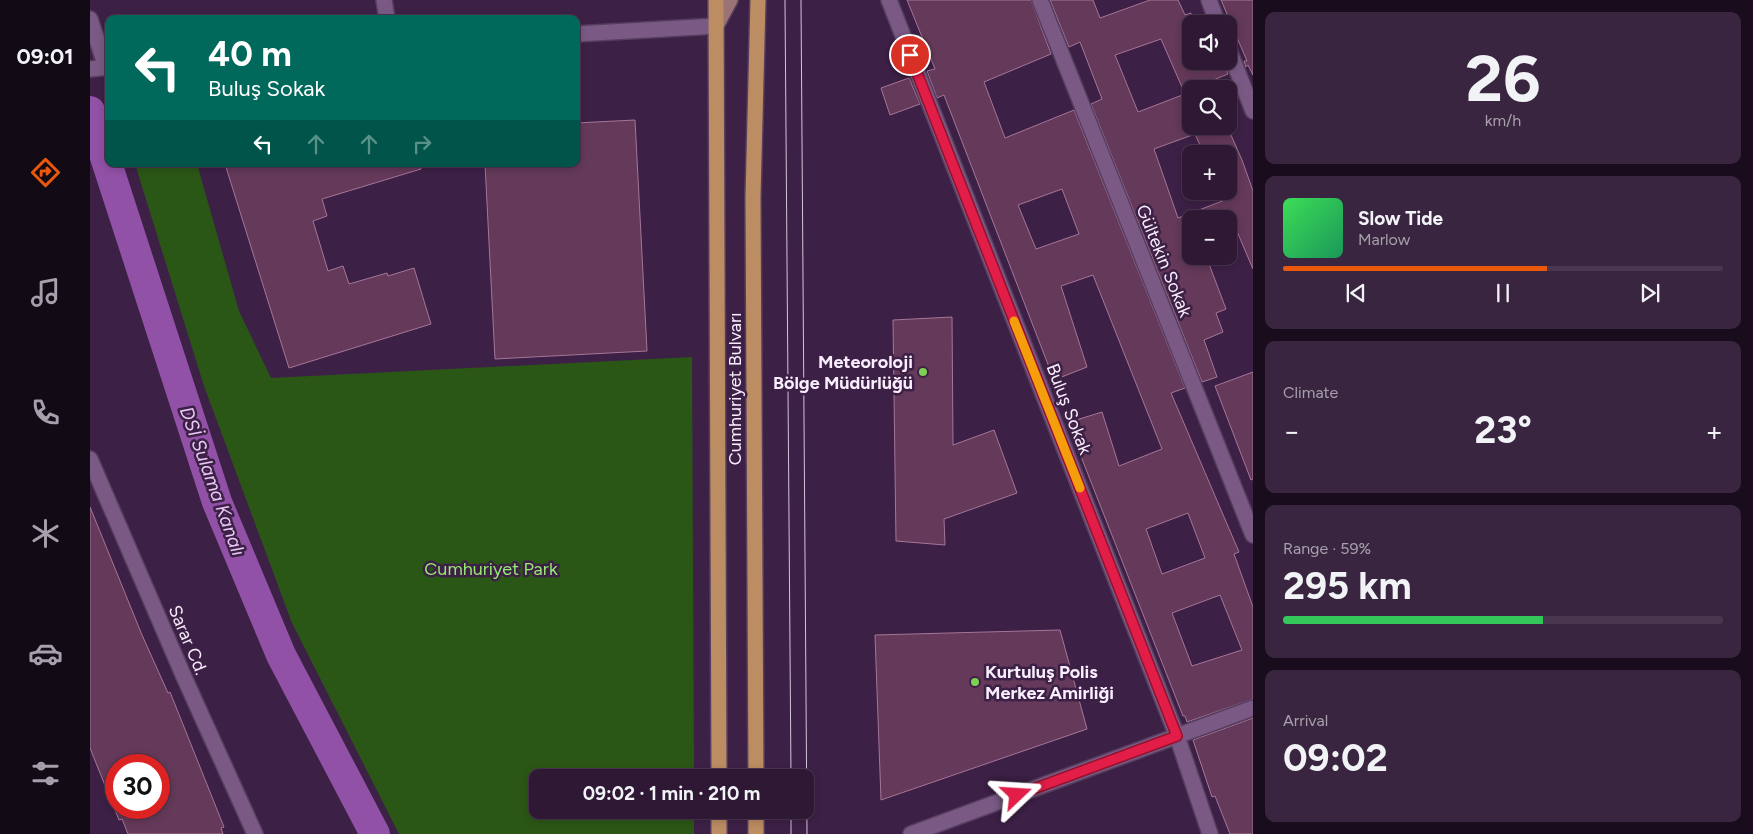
<!DOCTYPE html>
<html lang="en">
<head>
<meta charset="utf-8">
<style>
  body { margin:0; font-family:Figtree,sans-serif; background:#3a2540; color:#f1f3f6; height:100vh; display:flex; flex-direction:column; font-size:19px; white-space:nowrap }
  * { box-sizing:border-box; margin:0 }
  p { font-size:16px; color:#a7a0ac }
  .icon { flex:none; width:28px; height:28px; fill:none; stroke:currentColor; stroke-width:2; stroke-linecap:round; stroke-linejoin:round }
  .map { position:relative; flex:1; overflow:hidden }
  .details { display:flex; flex-direction:column; gap:12px; padding:12px; background:#190d1d; width:500px }
  .details>* { flex:none }
  .top-card { position:absolute; left:15px; top:15px; width:475px; height:152px; border-radius:10px; box-shadow:0 2px 8px #0003,0 0 0 1px #49374f; background:#00695c; color:#fff; overflow:hidden }
  .tools { position:absolute; left:1092px; top:15px; display:grid; gap:10px }
  .tools a { display:grid; place-items:center; width:55px; height:55px; border-radius:10px; background:#2e1834; box-shadow:0 2px 8px #0003,0 0 0 1px #49374f; font-size:25px }
  .speed { position:absolute; left:15px; top:754px; display:flex; gap:10px; font-size:25px; font-weight:700; text-align:center }
  .speed>* { display:grid; place-content:center; width:65px; height:65px; border-radius:50%; background:#2e1834; box-shadow:0 2px 8px #0003,0 0 0 1px #49374f; line-height:1 }
  .speed .limit { border:8px solid #d22; background:#fff; color:#111 }
  .pin { position:absolute; display:grid; place-items:center; width:42px; height:42px; color:#fff; margin:-21px; border:2px solid #fff; border-radius:50%; box-shadow:0 1px 5px #0007 }
  .me { position:absolute; width:55px; margin:-28px; rotate:70deg; stroke-linejoin:round; filter:drop-shadow(0 0 4px #0008) }
  .turn { display:flex; align-items:center; gap:18px; height:105px; padding:0 20px; font-size:22px }
  .turn .icon { width:65px; height:65px; stroke-width:2.5 }
  .turn b { display:block; font-size:35px; line-height:42px }
  .lanes { display:flex; align-items:center; height:48px; padding:0 20px; background:#0003; justify-content:center; gap:25px; direction:ltr }
  .lanes .off { opacity:.35 }
  .big { font-size:38px; font-weight:700; line-height:1.1 }
  .details .tile { flex:1; display:flex; flex-direction:column; justify-content:center; gap:8px; min-width:0; padding:0 18px; border-radius:10px; background:#3a2540 }
  .details .dial { align-items:center; gap:0 }
  .dial b { font-size:65px; line-height:1 }
  .song { display:flex; align-items:center; gap:15px }
  .cover { width:60px; height:60px; border-radius:8px; background:linear-gradient(135deg,hsl(130 70% 55%),hsl(150 70% 35%)) }
  .played { height:5px; border-radius:2px; background:linear-gradient(90deg,#ea580c 60%,#49374f 60%) }
  .keys { display:flex; justify-content:space-around; direction:ltr }
  .heat { display:flex; justify-content:space-between; align-items:center; font-size:28px; direction:ltr }
  .charge { height:8px; border-radius:4px; background:linear-gradient(90deg,#34c759 59%,#49374f 0) }
  .trip { position:absolute; left:439px; top:769px; width:285px; height:50px; border-radius:10px; background:#2e1834; box-shadow:0 2px 8px #0003,0 0 0 1px #49374f; font-weight:700; line-height:50px; text-align:center }
  main { display:flex; flex:1; min-height:0 }
  .tab-bar { display:flex; flex-direction:column; width:90px; justify-content:space-around; align-items:center; background:#120a15; color:#a7a0ac }
  .tab-bar .icon { width:35px; height:35px }
  .tab-bar .on { color:#ea580c }
  .tab-bar b { font-size:22px; color:#f1f3f6 }
  .map>svg:first-child { display:block }
  .green { fill:#2b5716 }
  .lines { fill:none; stroke-linecap:round; stroke-linejoin:round }
  .canal { stroke:#9151a6; stroke-width:30 }
  .building { fill:#643959; stroke:#a67699; fill-rule:evenodd }
  .street-casing { stroke:#563e5e; stroke-width:18 }
  .secondary-casing { stroke:#563e5e; stroke-width:18 }
  .primary-casing { stroke:#563e5e; stroke-width:18 }
  .street { stroke:#7a5a85; stroke-width:15 }
  .secondary { stroke:#9b7374; stroke-width:15 }
  .primary { stroke:#bc8c62; stroke-width:15 }
  .tram { stroke:#d4c5d9; stroke-width:1 }
  .route-casing { stroke:#92132f; stroke-width:12 }
  .route { stroke:#e11d48; stroke-width:9 }
  .slow { stroke:#f59e0b; stroke-width:9 }
  .poi-dot { fill:#7bd155; stroke:#3d2046; stroke-width:2 }
  .labels { text-anchor:middle; stroke-width:5; stroke-linejoin:round; paint-order:stroke }
  .street-label { font-size:18px; fill:#f9eefd; stroke:#3d2046 }
  .poi-label { font-size:18px; font-weight:bold; fill:#f9eefd; stroke:#3d2046; text-anchor:end }
  .park-label { font-size:18px; fill:#95e972; stroke:#3d2046 }
  .water-label { font-size:19px; font-style:italic; fill:#e8c8f4; stroke:#3d2046 }
</style>
</head>
<body>
<main>
<nav class="tab-bar">
<b>09:01</b>
<svg class="icon on" aria-label="directions" viewBox="0 0 24 24"><path d="M12 3l9 9-9 9-9-9zM9 14v-3h6M13 9l2 2-2 2"/></svg>
<svg class="icon" aria-label="music" viewBox="0 0 24 24"><path d="M9 18V5l10-2v13"/><circle cx="6" cy="18" r="3"/><circle cx="16" cy="16" r="3"/></svg>
<svg class="icon" aria-label="phone" viewBox="0 0 24 24"><path d="M5 4h4l2 5-3 2q2 4 5 5l2-3 5 2v4C11 20 4 13 5 4z"/></svg>
<svg class="icon" aria-label="climate" viewBox="0 0 24 24"><path d="M12 3v18M4 7l16 10M4 17L20 7"/></svg>
<svg class="icon" aria-label="car" viewBox="0 0 24 24"><path d="M5 17H2v-5l4-1 3-4h7l3 4 3 1v5h-3M9 17h6M6 11h13"/><circle cx="7" cy="17" r="2"/><circle cx="17" cy="17" r="2"/></svg>
<svg class="icon" aria-label="filters" viewBox="0 0 24 24"><path d="M4 7h16M4 17h16"/><circle cx="9" cy="7" r="2"/><circle cx="15" cy="17" r="2"/></svg>
</nav>
<div class="map">
<svg width="1163" height="834" viewBox="0 0 1163 834">
  <rect width="100%" height="100%" fill="#3d2046"/>
  <path class="green" d="M45 164H107L149 311 181 378 602 357 604 777 448 778V810H604V834H309L202 623 114 386Z"/>
  <g class="lines">
    <path class="canal" d="M0 111 127 502 191 655 285 834"/>
  </g>
  <g class="building">
    <path d="M817 0H941L961 54 894 82 915 138 984 110 1095 388 1081 393 1149 552 1144 554 1163 607V699L1097 722 1095 716H1093L992 459 980 422 1012 412 1029 466 1072 449 1003 275 971 286 997 367 964 380 854 95 847 98 837 71 845 69ZM972 189 989 234 946 249 928 205ZM1098 513 1115 558 1072 574 1056 529ZM1130 595 1152 650 1102 666 1082 613Z"/>
    <path d="M960 0H1003L1010 18 1060 0H1088L1095 15 1101 13V61H1133L1138 74 1121 81 1124 89H1101V126H1137L1152 160 1163 191V269L1143 222 1139 224V219H1101V256H1116L1136 309 1126 313 1133 332 1114 340 1127 377 1112 382 1001 104 1012 99 990 42 979 47ZM1071 39 1095 94 1048 112 1025 55ZM1105 134 1114 154H1139V191H1131L1135 200 1088 218 1064 149Z"/>
    <path d="M1131 0H1163V75L1158 65 1156 67 1154 61H1157Z"/>
    <path d="M819 78 830 104 800 115 791 88Z"/>
    <path d="M545 120 557 351 405 359 395 164H486V123Z"/>
    <path d="M135 164H330L331 169 232 199 237 216 223 221 238 271 253 266 259 284 297 273 298 276 324 268 341 324 199 368Z"/>
    <path d="M862 317 863 445 904 430 927 493 854 519 855 545 806 541 803 320Z"/>
    <path d="M1163 372V479L1161 480 1125 386Z"/>
    <path d="M0 507 52 635 78 693 80 692 134 827 131 828 133 834H38L32 819 29 820 8 768 0 748ZM26 765H69V808H26Z"/>
    <path d="M970 630 997 729 791 800 785 635Z"/>
    <path d="M1163 718V834H1140L1125 796 1122 797 1103 740Z"/>
  </g>
  <g class="lines">
    <g class="street-casing">
      <g id="street">
        <path d="M294 0 297 19"/>
        <path d="M799 0 1087 736 1120 834"/>
        <path d="M950 0 1163 535"/>
        <path d="M1119 0 1128 24"/>
        <path d="M0 19 16 67"/>
        <path d="M486 34 626 26"/>
        <path d="M1139 50 1163 111"/>
        <path d="M0 69 19 67"/>
        <path d="M0 459 94 677 165 834"/>
        <path d="M821 834 1163 708"/>
      </g>
    </g>
    <g class="secondary-casing">
      <path id="secondary" d="M626 26 640 0"/>
    </g>
    <g class="primary-casing">
      <g id="primary">
        <path d="M626 0 629 778"/>
        <path d="M666 778 663 197 668 0"/>
        <path d="M629 810V834"/>
        <path d="M666 810V834"/>
      </g>
    </g>
    <use href="#street" class="street"/>
    <use href="#secondary" class="secondary"/>
    <use href="#primary" class="primary"/>
    <g class="tram">
      <path d="M695 0 701 778"/>
      <path d="M711 0 717 834"/>
      <path d="M701 810V834"/>
    </g>
  </g>
  <g class="lines">
    <g class="route-casing">
      <path id="route" d="M820 55 1087 736 927 795"/>
    </g>
    <use href="#route" class="route"/>
    <path class="slow" d="M924 321 990 488"/>
  </g>
  <g class="poi-dot">
    <circle cx="833" cy="372" r="5"/>
    <circle cx="885" cy="682" r="5"/>
  </g>
  <g class="labels">
    <g class="street-label">
      <text transform="translate(1074 261) rotate(68)" y="6">Gültekin Sokak</text>
      <text transform="translate(645 389) rotate(-90)" y="6">Cumhuriyet Bulvarı</text>
      <text transform="translate(979 409) rotate(69)" y="6">Buluş Sokak</text>
      <text transform="translate(98 640) rotate(67)" y="6">Sarar Cd.</text>
    </g>
    <g class="poi-label">
      <text x="823" y="368">Meteoroloji<tspan x="823" dy="21">Bölge Müdürlüğü</tspan></text>
      <text x="895" y="678" text-anchor="start">Kurtuluş Polis<tspan x="895" dy="21">Merkez Amirliği</tspan></text>
    </g>
    <g class="park-label">
      <text x="401" y="575">Cumhuriyet Park</text>
    </g>
    <g class="water-label">
      <text transform="translate(123 481) rotate(70)" y="7">DSİ Sulama Kanalı</text>
    </g>
  </g>
</svg>
<div class="tools">
<a><svg class="icon" aria-label="sound" viewBox="0 0 24 24"><path d="M4 9h4l5-4v14l-5-4H4zM17 9q2 3 0 6"/></svg></a>
<a><svg class="icon" aria-label="search" viewBox="0 0 24 24"><circle cx="10" cy="10" r="6"/><path d="M15 15l6 6"/></svg></a>
<a>+</a>
<a>−</a>
</div>
<div class="speed"><div class="limit">30</div></div>
<div class="pin" style="left:820px;top:55px;background:#d93025"><svg class="icon" aria-label="arrive" viewBox="0 0 24 24"><path d="M6 21V4h12l-3 4 3 4H6"/></svg></div>
<svg class="me" style="left:927px;top:795px" viewBox="-20 -20 40 40"><path d="M0-17L14 15 0 8-14 15z" fill="#e11d48" stroke="#fff" stroke-width="4"/></svg>
<div class="trip">09:02 · 1 min · 210 m</div>
<div class="top-card">
<div class="turn"><svg class="icon" aria-label="left" viewBox="0 0 24 24"><path d="M17 20v-9H6M10 6l-5 5 5 5"/></svg><div><b>40 m</b>Buluş Sokak</div></div>
<div class="lanes"><svg class="icon" aria-label="left" viewBox="0 0 24 24"><path d="M17 20v-9H6M10 6l-5 5 5 5"/></svg><svg class="icon off" aria-label="ahead" viewBox="0 0 24 24"><path d="M12 20V5M6 11l6-6 6 6"/></svg><svg class="icon off" aria-label="ahead" viewBox="0 0 24 24"><path d="M12 20V5M6 11l6-6 6 6"/></svg><svg class="icon off" aria-label="right" viewBox="0 0 24 24"><path d="M7 20v-9h11M14 6l5 5-5 5"/></svg></div>
</div>
</div>
<section class="details">
<div class="tile dial"><b>26</b><p>km/h</p></div>
<div class="tile">
<div class="song"><i class="cover"></i><div><b>Slow Tide</b><p>Marlow</p></div></div>
<div class="played"></div>
<div class="keys"><svg class="icon" aria-label="previous" viewBox="0 0 24 24"><path d="M18 5L8 12l10 7zM5 5v14"/></svg><svg class="icon" aria-label="pause" viewBox="0 0 24 24"><path d="M8 5v14M16 5v14"/></svg><svg class="icon" aria-label="next" viewBox="0 0 24 24"><path d="M6 5l10 7-10 7zM19 5v14"/></svg></div>
</div>
<div class="tile"><p>Climate</p>
<div class="heat"><a>−</a><b class="big">23°</b><a>+</a></div>
</div>
<div class="tile"><p>Range · 59%</p><b class="big">295 km</b><div class="charge"></div></div>
<div class="tile"><p>Arrival</p><b class="big">09:02</b></div>
</section>
</main>
</body>
</html>
